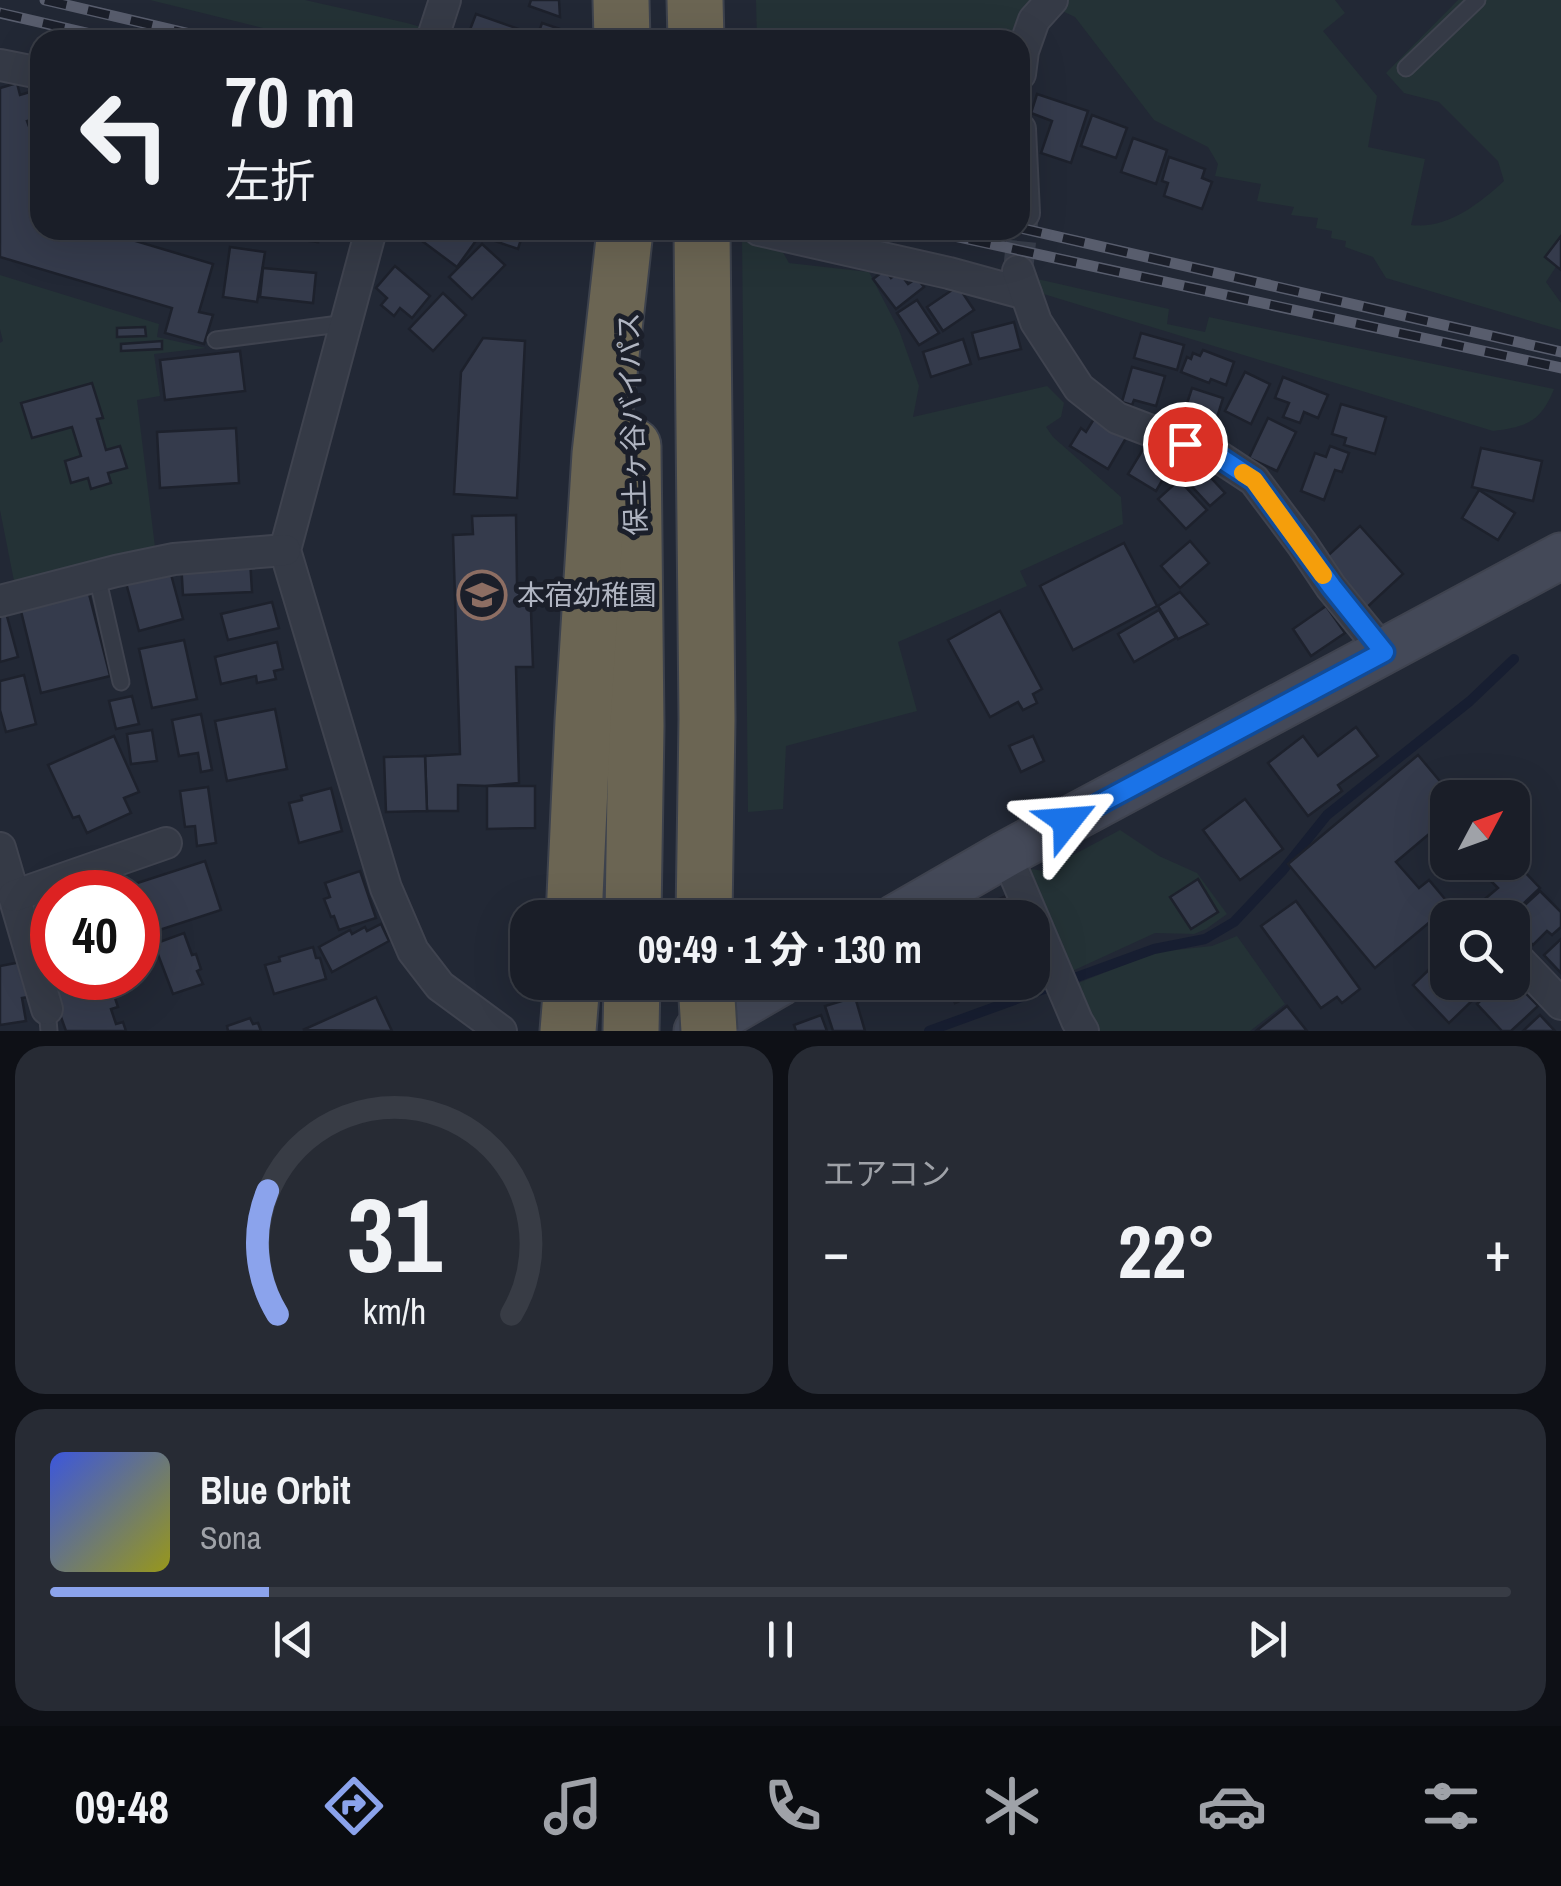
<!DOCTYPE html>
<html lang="ja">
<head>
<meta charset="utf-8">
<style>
  body { margin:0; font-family:"Archivo Narrow","Noto Sans JP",sans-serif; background:#272b34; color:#f1f3f6; height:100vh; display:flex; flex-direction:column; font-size:38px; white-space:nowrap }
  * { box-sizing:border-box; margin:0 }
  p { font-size:32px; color:#9fa2a8 }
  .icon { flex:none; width:55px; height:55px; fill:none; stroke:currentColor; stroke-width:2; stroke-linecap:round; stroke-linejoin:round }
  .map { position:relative; height:1031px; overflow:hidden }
  .drawer { display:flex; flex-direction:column; gap:15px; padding:15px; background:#0e1016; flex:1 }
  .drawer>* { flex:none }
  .top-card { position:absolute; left:30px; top:30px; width:1000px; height:210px; border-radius:30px; box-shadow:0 10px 40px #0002,0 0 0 2px #383c45; background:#1a1e28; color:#f1f3f6; overflow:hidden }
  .needle { width:65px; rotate:49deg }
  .controls { position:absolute; left:1430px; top:780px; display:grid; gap:20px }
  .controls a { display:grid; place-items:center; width:100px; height:100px; border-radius:20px; background:#1a1e28; box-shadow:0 10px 40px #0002,0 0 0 2px #383c45; font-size:50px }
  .speed { position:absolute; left:30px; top:870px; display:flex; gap:20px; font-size:50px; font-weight:700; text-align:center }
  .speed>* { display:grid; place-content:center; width:130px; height:130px; border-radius:50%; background:#1a1e28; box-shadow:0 10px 40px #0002,0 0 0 2px #383c45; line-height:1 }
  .speed .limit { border:15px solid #d22; background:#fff; color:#111 }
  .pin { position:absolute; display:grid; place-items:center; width:85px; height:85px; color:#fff; margin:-42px; border:5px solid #fff; border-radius:50%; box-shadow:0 2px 10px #0007 }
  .me { position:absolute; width:110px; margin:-55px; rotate:62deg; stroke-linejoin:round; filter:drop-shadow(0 0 8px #0008) }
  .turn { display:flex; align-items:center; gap:35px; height:210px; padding:0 30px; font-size:45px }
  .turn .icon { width:130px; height:130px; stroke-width:2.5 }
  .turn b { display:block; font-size:70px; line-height:85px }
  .big { font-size:75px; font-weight:800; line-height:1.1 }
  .drawer .widget { flex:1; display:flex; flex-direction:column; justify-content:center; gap:15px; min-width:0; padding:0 35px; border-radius:30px; background:#272b34 }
  .drawer .dial { align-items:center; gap:0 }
  .dial svg { height:260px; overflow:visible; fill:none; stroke:#383c45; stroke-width:7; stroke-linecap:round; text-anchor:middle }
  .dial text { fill:#f1f3f6; stroke:none }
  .song { display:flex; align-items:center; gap:30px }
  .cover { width:120px; height:120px; border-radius:15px; background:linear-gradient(135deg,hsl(230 70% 55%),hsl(60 70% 35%)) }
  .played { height:10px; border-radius:5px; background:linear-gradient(90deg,#8ba3ec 15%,#383c45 15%) }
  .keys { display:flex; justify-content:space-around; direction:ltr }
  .heat { display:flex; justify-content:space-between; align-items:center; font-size:55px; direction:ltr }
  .drawer .tiles { flex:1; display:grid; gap:15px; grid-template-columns:1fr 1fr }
  .widget:last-child { grid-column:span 2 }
  .trip { position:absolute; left:510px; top:900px; width:540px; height:100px; border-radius:30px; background:#1a1e28; box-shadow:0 10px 40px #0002,0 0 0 2px #383c45; font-weight:800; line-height:100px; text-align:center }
  .tabs { display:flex; height:160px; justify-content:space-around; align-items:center; background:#0a0c10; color:#9fa2a8 }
  .tabs .icon { width:70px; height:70px }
  .tabs .selected { color:#8ba3ec }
  .tabs b { font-size:45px; color:#f1f3f6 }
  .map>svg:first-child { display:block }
  .green { fill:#243236 }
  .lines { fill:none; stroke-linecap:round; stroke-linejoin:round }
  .stream { stroke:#171e31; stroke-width:10 }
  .building { fill:#353b4c; stroke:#1d212c; stroke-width:2.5 }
  .street-tunnel { stroke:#373d4a; stroke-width:30; stroke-dasharray:30 15; stroke-linecap:butt }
  .lane-casing { stroke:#3f434f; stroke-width:19 }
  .street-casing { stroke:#3f434f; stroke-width:34 }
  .secondary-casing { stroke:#3f434f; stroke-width:49 }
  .highway-casing { stroke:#3d424d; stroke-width:59 }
  .lane { stroke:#353a46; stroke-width:15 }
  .street { stroke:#353a46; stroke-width:30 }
  .secondary { stroke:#444958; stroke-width:45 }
  .highway { stroke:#6b6553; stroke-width:55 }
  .rail-casing { stroke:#585d6d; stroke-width:11 }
  .rail { stroke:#1b1f2a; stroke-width:8; stroke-dasharray:22; stroke-linecap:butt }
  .highway-bridge-casing { stroke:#3d424d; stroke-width:59; stroke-linecap:butt }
  .highway-bridge { stroke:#6b6553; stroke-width:55 }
  .route-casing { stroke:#114b97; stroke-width:25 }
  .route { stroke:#1a73e8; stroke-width:18 }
  .slow { stroke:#f59e0b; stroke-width:18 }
  .labels { text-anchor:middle; stroke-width:10; stroke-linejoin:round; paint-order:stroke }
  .street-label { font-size:28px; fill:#b0b5c2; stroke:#1b1f2a }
  .poi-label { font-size:28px; fill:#b0b5c2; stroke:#1b1f2a; text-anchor:start }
</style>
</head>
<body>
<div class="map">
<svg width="1561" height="1031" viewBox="0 0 1561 1031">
  <rect width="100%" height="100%" fill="#222835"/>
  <g class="green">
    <path d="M150 0H305L407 23 441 33 450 40H311Z"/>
    <path d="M756 0H1043L1020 40H757Z"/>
    <path d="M1061 0H1335L1345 13 1323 31 1377 96 1368 147 1425 159 1411 225C1446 230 1479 204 1504 181L1498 161 1439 102 1404 93 1386 73 1458 0H1561V259L1546 282 1561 303V330L1386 278 1373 257 1345 247 1346 241 1331 238 1332 231 1316 228 1318 218 1291 215 1294 207 1257 201 1261 184 1215 176 1218 164 1208 147 1154 120 1075 17 1058 9Z"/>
    <path d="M742 238 780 247 789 263 869 272 899 330 919 386 913 417 1047 386 1064 403 1061 417 1046 427 1053 437 1121 497 1123 524 1020 571 1027 586 898 642 917 711 786 746 783 809 748 812Z"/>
    <path d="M0 275 159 324 157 337 206 348 154 354 160 396 137 400 155 547 14 581 0 510V343L3 341 0 329Z"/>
    <path d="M1033 278 1169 309 1167 324 1205 332 1209 317 1554 389C1541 422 1526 427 1493 431L1037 292Z"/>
    <path d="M1120 830 1159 856 1197 873 1227 914 1206 929 1194 934 1155 933 1068 973 1026 868 1043 871Z"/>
    <path d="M1237 936 1285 1004 1250 1031H1097L1073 985 1157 952 1212 946Z"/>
  </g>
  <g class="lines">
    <path class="stream" d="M929 1031 1154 949 1205 939 1234 922 1283 870 1327 815 1470 701 1514 659"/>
  </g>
  <g class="building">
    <path d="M531 0H559L560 17 529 6Z"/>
    <path d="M476 14 527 32 524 40H466Z"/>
    <path d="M542 23 572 33 570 40H536Z"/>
    <path d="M17 83 20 95 40 89V117L27 121 31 132 40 129V147L34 149 40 167V230H103L113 233 114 230H135L132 240 213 264 199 312 213 315 204 344 165 333 172 308 0 257V88Z"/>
    <path d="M1037 94 1088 111 1071 163 1041 153 1052 121 1031 113Z"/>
    <path d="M1092 115 1127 128 1116 158 1081 146Z"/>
    <path d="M1133 138 1167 150 1156 184 1121 172Z"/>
    <path d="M1169 157 1205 169 1202 178 1212 182 1202 209 1164 196 1168 183 1162 181Z"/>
    <path d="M266 230H320L318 242 266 235Z"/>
    <path d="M418 230H459L475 242 457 267 414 235Z"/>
    <path d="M491 230H524L518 249 489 239Z"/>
    <path d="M1561 236V270L1545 257Z"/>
    <path d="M482 244 505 265 472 299 449 277Z"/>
    <path d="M230 247 265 252 257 302 223 297Z"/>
    <path d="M395 266 430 296 412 318 400 308 394 316 381 305 387 298 376 288Z"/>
    <path d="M263 268 316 273 313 303 260 297Z"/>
    <path d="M885 270 891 278 899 272 908 284 917 278 924 287 896 309 873 279Z"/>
    <path d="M958 286 974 310 943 331 927 307Z"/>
    <path d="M443 293 466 315 433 351 409 329Z"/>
    <path d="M917 300 939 333 919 345 897 313Z"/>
    <path d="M1014 322 1021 349 979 359 972 333Z"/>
    <path d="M145 327 146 336 117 337V328Z"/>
    <path d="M1141 333 1184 345 1177 370 1134 358Z"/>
    <path d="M483 338 525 341 517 498 454 494 461 372Z"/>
    <path d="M963 339 971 364 931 377 923 352Z"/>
    <path d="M162 341V349L121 351V344Z"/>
    <path d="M1203 350 1234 362 1226 385 1211 379 1209 383 1181 372 1187 357 1191 359 1193 353 1200 356Z"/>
    <path d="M240 351 245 391 165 400 160 360Z"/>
    <path d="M1132 367 1165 376 1156 406 1134 400 1132 405 1122 402Z"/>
    <path d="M1245 372 1270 384 1251 424 1225 411Z"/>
    <path d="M1283 377 1328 395 1318 418 1304 412 1300 423 1283 417 1289 403 1275 398Z"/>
    <path d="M92 383 103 418 97 419 106 450 120 446 127 468 108 473 111 483 91 489 88 478 71 483 65 461 81 456 72 427 32 438 21 403Z"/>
    <path d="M1192 388 1223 398 1214 427 1195 422 1193 429 1180 425Z"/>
    <path d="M1341 404 1386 417 1375 454 1344 445 1346 438 1332 434Z"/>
    <path d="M1097 414 1129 433 1108 469 1070 446 1081 428 1086 432Z"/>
    <path d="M1268 418 1296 432 1277 471 1249 458Z"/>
    <path d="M236 428 239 483 160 488 157 432Z"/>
    <path d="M1148 441 1176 457 1156 491 1128 474Z"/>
    <path d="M1330 446 1349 453 1342 472 1335 470 1324 500 1301 491 1315 453 1326 457Z"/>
    <path d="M1481 448 1542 461 1533 501 1472 487Z"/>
    <path d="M1200 466 1225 493 1210 506 1186 480Z"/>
    <path d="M1179 480 1207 510 1186 529 1158 499Z"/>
    <path d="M1479 490 1515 513 1498 540 1462 518Z"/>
    <path d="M516 515 517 583H530L533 667H516L519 783 487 786 458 785V811H427L425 756 460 754 453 535 473 534 472 516Z"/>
    <path d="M1360 526 1403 574 1364 610 1321 562Z"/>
    <path d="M1190 541 1209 563 1180 588 1161 566Z"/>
    <path d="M1124 543 1157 606 1073 650 1040 586Z"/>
    <path d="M250 559 252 592 183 595 181 562Z"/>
    <path d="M169 567 183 619 139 631 125 579Z"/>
    <path d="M88 590 110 676 41 693 20 607Z"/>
    <path d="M1180 592 1208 624 1178 639 1158 606Z"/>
    <path d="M272 602 279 628 228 640 221 614Z"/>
    <path d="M1326 606 1345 633 1311 656 1293 629Z"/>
    <path d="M5 609 18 657 0 662V610Z"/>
    <path d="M1159 610 1176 638 1134 662 1118 634Z"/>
    <path d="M1000 611 1042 689 1033 694 1037 703 1023 710 1018 702 990 717 948 640Z"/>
    <path d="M184 640 197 699 152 708 139 649Z"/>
    <path d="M277 642 283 669 274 671 276 679 257 683 256 676 221 684 215 657Z"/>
    <path d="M24 675 36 724 6 732 0 710V681Z"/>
    <path d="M132 696 139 724 116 729 109 701Z"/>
    <path d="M275 709 287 769 227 781 215 721Z"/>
    <path d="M201 714 212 770 201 772 198 753 179 756 172 720Z"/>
    <path d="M1356 727 1378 756 1338 785 1342 791 1308 816 1268 763 1303 736 1318 756Z"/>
    <path d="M152 730 157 761 131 764 127 734Z"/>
    <path d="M114 736 139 792 124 798 131 813 87 833 79 816 73 818 48 765Z"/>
    <path d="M1033 736 1044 761 1021 772 1009 746Z"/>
    <path d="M1418 755 1454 798H1448V818L1396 862 1419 888 1429 880 1450 905 1375 968 1288 864Z"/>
    <path d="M425 756 427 811 386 812 384 757Z"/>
    <path d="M487 786H535V828L487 829Z"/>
    <path d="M208 787 216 843 197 846 195 826 185 827 180 791Z"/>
    <path d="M331 788 342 831 299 843 289 803 302 800 301 796Z"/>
    <path d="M1245 799 1283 849 1240 880 1203 830Z"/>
    <path d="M205 861 221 910 141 936 138 924V892H127L125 887Z"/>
    <path d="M1505 862H1510L1516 870 1520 867 1540 888 1508 918H1481L1473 909 1498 888 1488 878Z"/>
    <path d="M360 871 376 918 339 930 334 916 331 917 324 899 330 897 325 883Z"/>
    <path d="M1198 879 1218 912 1191 929 1170 897Z"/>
    <path d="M1540 891 1561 912V927L1552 935 1547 931 1533 945 1512 923 1511 918Z"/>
    <path d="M1009 895 1019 918H983L978 908Z"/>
    <path d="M1296 901 1360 989 1342 1003 1337 997 1321 1008 1261 926Z"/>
    <path d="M381 924 389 941 332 972 319 947 350 930 352 934 365 927 367 931Z"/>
    <path d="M184 933 192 955 196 954 201 969 197 971 203 984 173 994 154 944Z"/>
    <path d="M1561 939V973L1544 955Z"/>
    <path d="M313 947 316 958H320L326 979 274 994 265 965 280 961 279 957Z"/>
    <path d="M1440 959 1448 967V982H1462L1476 997 1449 1023 1413 985Z"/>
    <path d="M21 962 28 997 22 998 26 1021 0 1025V966Z"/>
    <path d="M94 978H101L102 982 109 980 118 1007 111 1009 116 1024 123 1022 126 1031H66L52 992Z"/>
    <path d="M1512 979 1538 1006 1511 1031H1502L1477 1004 1499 982H1512Z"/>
    <path d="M946 982H1001L955 1003Z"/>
    <path d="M376 997 392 1031 303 1030Z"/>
    <path d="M855 997 865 1031H833L825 1006Z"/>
    <path d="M1287 1006 1307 1031H1256Z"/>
    <path d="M821 1015 827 1031H796L794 1025Z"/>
    <path d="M1540 1015 1555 1031H1523Z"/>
    <path d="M250 1018 253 1024 258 1023 261 1031H228L227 1026Z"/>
  </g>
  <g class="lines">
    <path class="street-tunnel" d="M1018 271 1024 213"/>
    <g class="lane-casing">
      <g id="lane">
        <path d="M1406 68 1477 0"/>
        <path d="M216 340 347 323"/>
        <path d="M97 576 121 682"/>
        <path d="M47 1009 49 1031"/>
      </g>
    </g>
    <g class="street-casing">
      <g id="street">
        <path d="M432 40 445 0"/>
        <path d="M0 65 40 73"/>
        <path d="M1020 74 1023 51 1034 20 1052 0"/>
        <path d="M1020 129 1024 213"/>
        <path d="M371 230 285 550 386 888 413 951 440 986 501 1031"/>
        <path d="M759 230 949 273 1026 294"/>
        <path d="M1018 271 1036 322 1079 388 1117 418 1219 457 1254 480 1302 544 1331 587 1384 652"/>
        <path d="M0 601 116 571 174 559 285 550"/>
        <path d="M0 848 47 1009"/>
        <path d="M1006 854 1077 1021 1083 1031"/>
        <path d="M14 896 166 843"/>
        <path d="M1514 955 1561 1004"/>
      </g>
    </g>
    <g class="secondary-casing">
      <g id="secondary">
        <path d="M895 918 1006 854 1561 556"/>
        <path d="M697 1031 781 982"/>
      </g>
    </g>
    <g class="highway-casing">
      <g id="highway">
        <path d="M621 0 622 40"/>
        <path d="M695 0 696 40"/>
        <path d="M702 230 707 719 704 918"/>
        <path d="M633 446 636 726 633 918"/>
        <path d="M574 918 583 721 600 454 625 230"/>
        <path d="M568 1031 572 982"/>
        <path d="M631 1031 632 982"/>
      </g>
    </g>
    <use href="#lane" class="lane"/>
    <use href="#street" class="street"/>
    <use href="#secondary" class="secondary"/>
    <use href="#highway" class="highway"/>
    <g class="rail-casing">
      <g id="rail">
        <path d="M45 0 216 40"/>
        <path d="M0 13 117 40"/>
        <path d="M1020 228 1561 352"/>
        <path d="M926 230 1561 368"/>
      </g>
    </g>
    <use href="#rail" class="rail"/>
    <g class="highway-bridge-casing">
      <path id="highway-bridge" d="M706 982 709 1031"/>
    </g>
    <use href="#highway-bridge" class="highway-bridge"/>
  </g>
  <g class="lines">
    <g class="route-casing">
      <path id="route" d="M1067 821 1384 652 1332 587 1254 480 1219 457 1185 444"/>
    </g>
    <use href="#route" class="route"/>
    <path class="slow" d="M1243 473 1254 480 1323 575"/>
  </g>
  <defs>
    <g id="school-ring" transform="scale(2.5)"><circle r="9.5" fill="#1b1f2a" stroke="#8d6e63" stroke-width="1.5"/><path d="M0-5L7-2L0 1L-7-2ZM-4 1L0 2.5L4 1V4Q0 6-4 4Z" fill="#8d6e63"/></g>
  </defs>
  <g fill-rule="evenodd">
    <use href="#school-ring" x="482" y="595"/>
  </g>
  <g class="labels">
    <g class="street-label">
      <text transform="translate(632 424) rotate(-92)" y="10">保土ヶ谷バイパス</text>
    </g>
    <g class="poi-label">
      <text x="517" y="605">本宿幼稚園</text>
    </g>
  </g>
</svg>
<div class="controls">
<a><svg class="needle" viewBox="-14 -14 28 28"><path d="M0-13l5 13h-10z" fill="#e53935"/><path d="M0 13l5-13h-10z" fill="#9fa2a8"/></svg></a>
<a><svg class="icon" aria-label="search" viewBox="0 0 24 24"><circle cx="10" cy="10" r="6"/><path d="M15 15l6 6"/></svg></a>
</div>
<div class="speed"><div class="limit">40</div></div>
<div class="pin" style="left:1185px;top:444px;background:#d93025"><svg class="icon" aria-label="arrive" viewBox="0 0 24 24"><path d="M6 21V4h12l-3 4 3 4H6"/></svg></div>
<svg class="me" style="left:1067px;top:821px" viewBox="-20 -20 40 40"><path d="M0-17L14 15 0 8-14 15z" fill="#1a73e8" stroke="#fff" stroke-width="4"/></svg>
<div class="trip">09:49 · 1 分 · 130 m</div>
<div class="top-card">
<div class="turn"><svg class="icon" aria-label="left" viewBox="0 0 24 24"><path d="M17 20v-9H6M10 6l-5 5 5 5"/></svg><div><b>70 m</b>左折</div></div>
</div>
</div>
<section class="drawer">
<div class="tiles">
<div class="widget dial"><svg viewBox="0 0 100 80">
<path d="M14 69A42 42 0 1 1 86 69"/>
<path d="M14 69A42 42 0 0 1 11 31" stroke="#8ba3ec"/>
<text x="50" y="56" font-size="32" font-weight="700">31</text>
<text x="50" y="72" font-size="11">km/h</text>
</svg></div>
<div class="widget"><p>エアコン</p>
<div class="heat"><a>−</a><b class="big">22°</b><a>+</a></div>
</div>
<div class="widget">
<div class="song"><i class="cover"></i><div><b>Blue Orbit</b><p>Sona</p></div></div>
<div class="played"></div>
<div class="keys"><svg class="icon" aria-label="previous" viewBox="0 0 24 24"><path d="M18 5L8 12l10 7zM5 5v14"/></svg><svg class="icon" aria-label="pause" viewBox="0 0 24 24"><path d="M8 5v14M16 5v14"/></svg><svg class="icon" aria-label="next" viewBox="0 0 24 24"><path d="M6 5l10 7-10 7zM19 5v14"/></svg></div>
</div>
</div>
</section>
<nav class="tabs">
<b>09:48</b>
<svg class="icon selected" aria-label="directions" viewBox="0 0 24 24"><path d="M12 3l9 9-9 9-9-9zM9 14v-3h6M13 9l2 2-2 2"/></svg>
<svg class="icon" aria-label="music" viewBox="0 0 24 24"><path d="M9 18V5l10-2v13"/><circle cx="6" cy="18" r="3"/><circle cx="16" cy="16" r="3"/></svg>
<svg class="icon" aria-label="phone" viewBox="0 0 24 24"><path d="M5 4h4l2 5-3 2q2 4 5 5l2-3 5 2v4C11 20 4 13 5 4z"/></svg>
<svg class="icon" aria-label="climate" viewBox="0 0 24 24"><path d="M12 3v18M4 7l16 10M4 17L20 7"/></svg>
<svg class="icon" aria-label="car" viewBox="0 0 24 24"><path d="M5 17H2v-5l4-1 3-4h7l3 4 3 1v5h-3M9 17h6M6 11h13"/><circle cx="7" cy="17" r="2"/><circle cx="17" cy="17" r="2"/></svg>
<svg class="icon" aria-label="filters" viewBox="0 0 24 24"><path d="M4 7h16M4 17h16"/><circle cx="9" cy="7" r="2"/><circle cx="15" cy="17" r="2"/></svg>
</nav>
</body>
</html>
